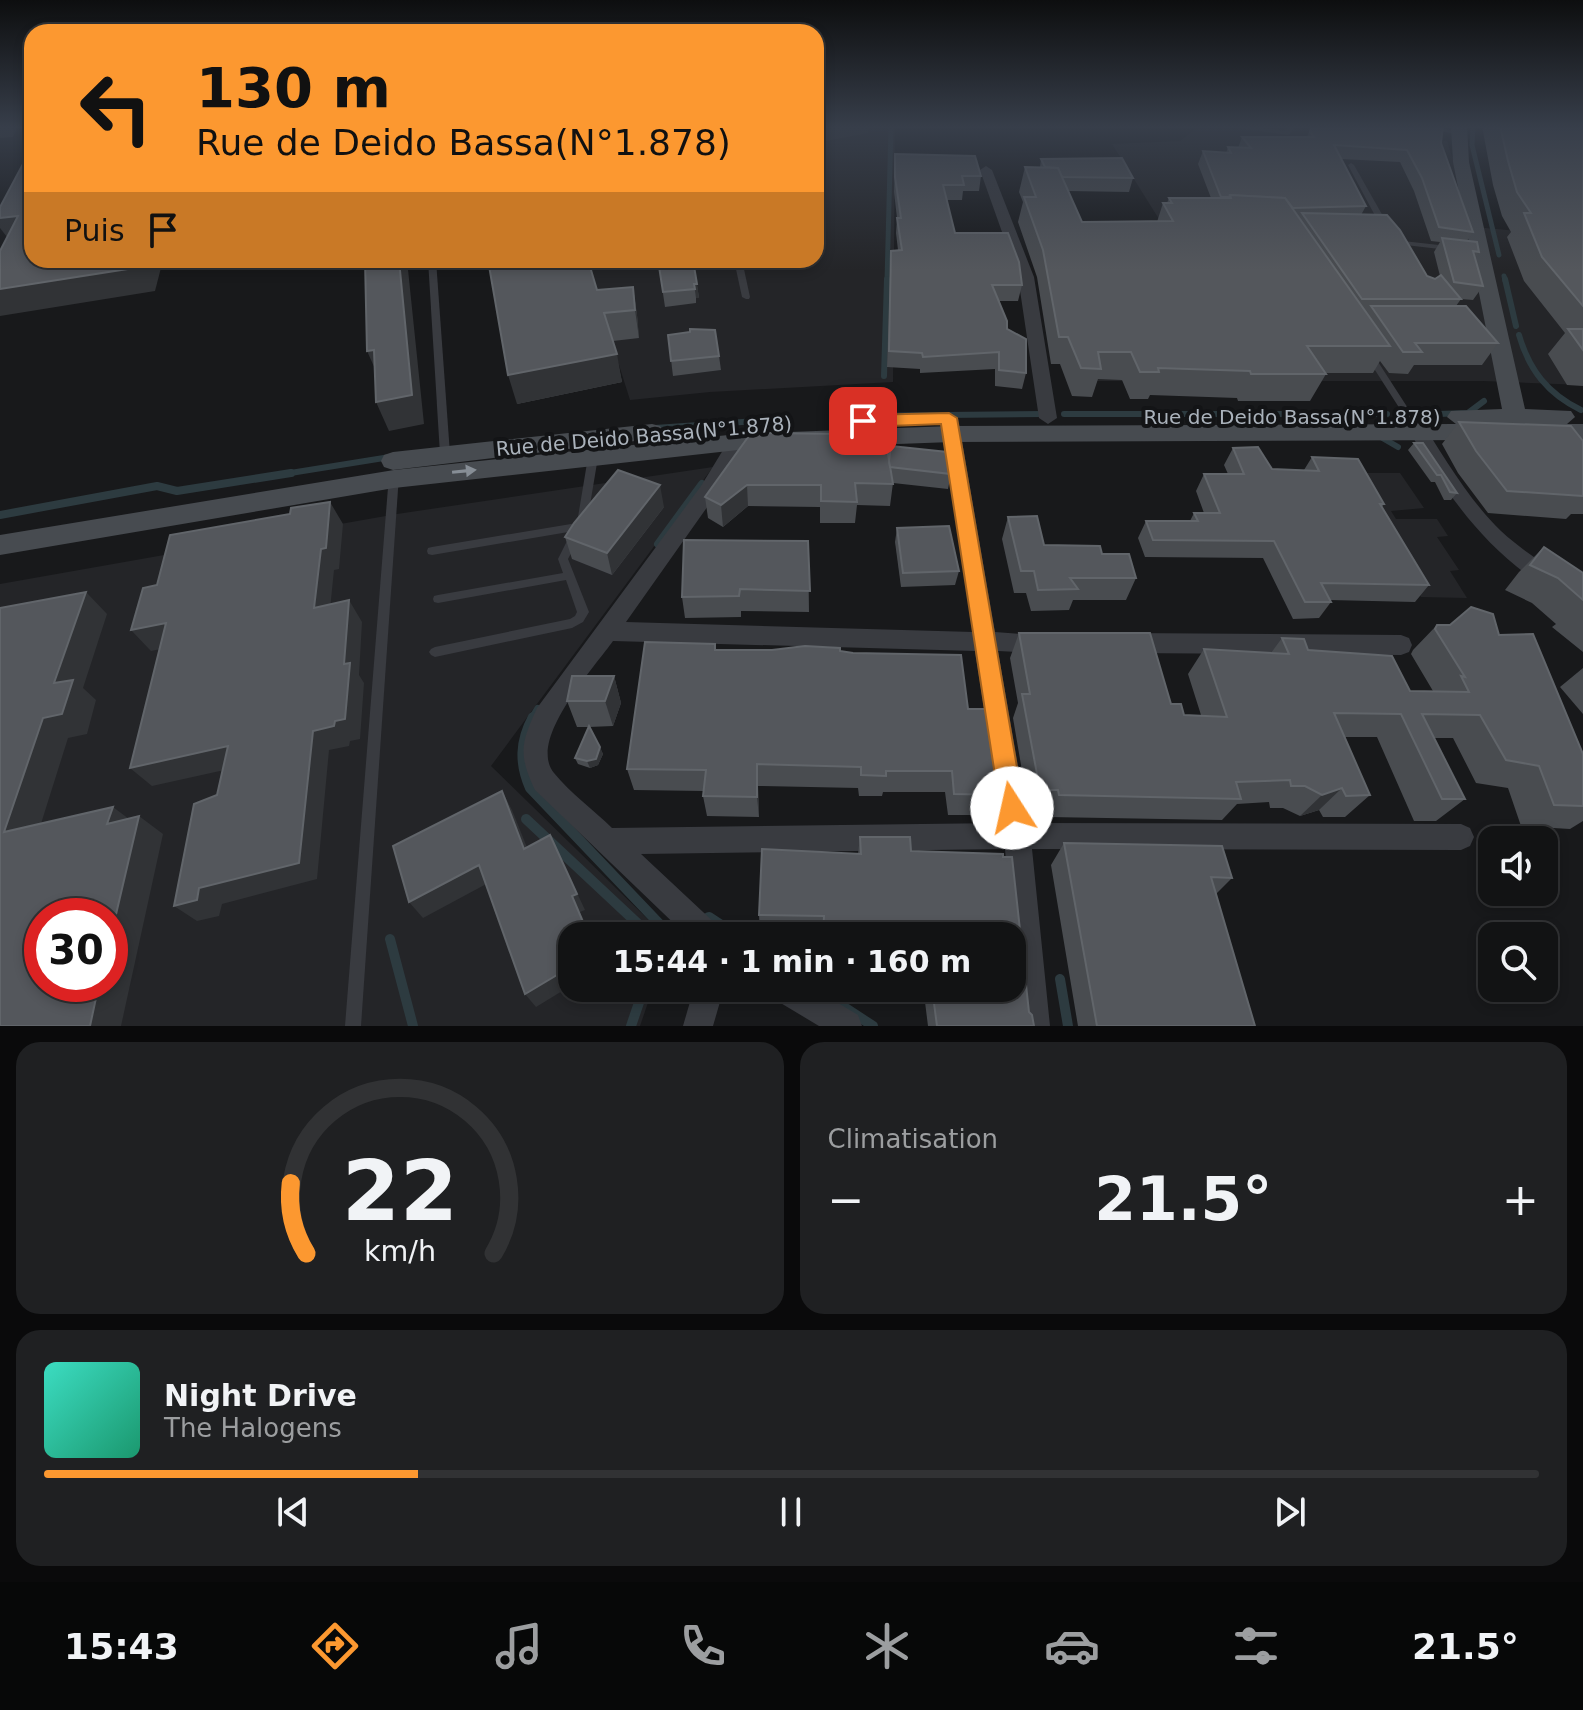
<!DOCTYPE html>
<html lang="fr">
<head>
<meta charset="utf-8">
<style>
  body { margin:0; font-family:"DejaVu Sans",sans-serif; background:#1f2022; color:#f1f3f6; height:100vh; display:flex; flex-direction:column; font-size:30px; white-space:nowrap }
  * { box-sizing:border-box; margin:0 }
  p { font-size:26px; color:#9c9ea0 }
  .icon { flex:none; width:44px; height:44px; fill:none; stroke:currentColor; stroke-width:2; stroke-linecap:round; stroke-linejoin:round }
  .map { position:relative; height:1026px; overflow:hidden }
  .details { display:flex; flex-direction:column; gap:16px; padding:16px; background:#0a0a0b; flex:1 }
  .details>* { flex:none }
  .top-card { position:absolute; left:24px; top:24px; width:800px; height:244px; border-radius:24px; box-shadow:0 4px 12px #0003,0 0 0 2px #313234; background:#fc9830; color:#111; overflow:hidden }
  .controls { position:absolute; left:1478px; top:826px; display:grid; gap:16px }
  .controls a { display:grid; place-items:center; width:80px; height:80px; border-radius:16px; background:#121314; box-shadow:0 4px 12px #0003,0 0 0 2px #313234; font-size:40px }
  .speed { position:absolute; left:24px; top:898px; display:flex; gap:16px; font-size:40px; font-weight:700; text-align:center }
  .speed>* { display:grid; place-content:center; width:104px; height:104px; border-radius:50%; background:#121314; box-shadow:0 4px 12px #0003,0 0 0 2px #313234; line-height:1 }
  .speed .limit { border:12px solid #d22; background:#fff; color:#111 }
  .pin { position:absolute; display:grid; place-items:center; width:68px; height:68px; color:#fff; margin:-34px; border-radius:16px; box-shadow:0 4px 12px #0006 }
  .me { position:absolute; width:88px; margin:-44px; rotate:350deg; stroke-linejoin:round; filter:drop-shadow(0 0 6px #0008) }
  .turn { display:flex; align-items:center; gap:28px; height:168px; padding:0 40px; font-size:36px }
  .turn .icon { width:104px; height:104px; stroke-width:2.5 }
  .turn b { display:block; font-size:56px; line-height:68px }
  .then { display:flex; align-items:center; height:76px; padding:0 40px; background:#0003; gap:16px; font-size:30px }
  .big { font-size:60px; font-weight:600; line-height:1.1 }
  .details .card { flex:1; display:flex; flex-direction:column; justify-content:center; gap:12px; min-width:0; padding:0 28px; border-radius:24px; background:#1f2022 }
  .details .dial { align-items:center; gap:0 }
  .dial svg { height:208px; overflow:visible; fill:none; stroke:#313234; stroke-width:7; stroke-linecap:round; text-anchor:middle }
  .dial text { fill:#f1f3f6; stroke:none }
  .song { display:flex; align-items:center; gap:24px }
  .cover { width:96px; height:96px; border-radius:12px; background:linear-gradient(135deg,hsl(170 70% 55%),hsl(160 70% 35%)) }
  .played { height:8px; border-radius:4px; background:linear-gradient(90deg,#fc9830 25%,#313234 25%) }
  .keys { display:flex; justify-content:space-around; direction:ltr }
  .heat { display:flex; justify-content:space-between; align-items:center; font-size:44px; direction:ltr }
  .details .tiles { flex:1; display:grid; gap:16px; grid-template-columns:1fr 1fr }
  .card:last-child { grid-column:span 2 }
  .trip { position:absolute; left:558px; top:922px; width:468px; height:80px; border-radius:24px; background:#121314; box-shadow:0 4px 12px #0003,0 0 0 2px #313234; font-weight:600; line-height:80px; text-align:center }
  .dock { display:flex; height:128px; justify-content:space-around; align-items:center; background:#070808; color:#9c9ea0 }
  .dock .icon { width:56px; height:56px }
  .dock .selected { color:#fc9830 }
  .dock b { font-size:36px; color:#f1f3f6 }
  .map>svg:first-child { display:block }
  .built { fill:#242528; fill-rule:evenodd }
  .lines { fill:none; stroke-linecap:round; stroke-linejoin:round }
  .stream-far3 { stroke:#2d3b40; stroke-width:5 }
  .stream-far2 { stroke:#2d3b40; stroke-width:6 }
  .stream-far1 { stroke:#2d3b40; stroke-width:8 }
  .stream { stroke:#2d3b40; stroke-width:10 }
  .lane { fill:#393b40; fill-rule:evenodd }
  .street { fill:#393b40; fill-rule:evenodd }
  .secondary { fill:#474b50; fill-rule:evenodd }
  .wall { fill:#494c50; fill-rule:evenodd }
  .shaded-wall { fill:#313336 }
  .building { fill:#54575c; stroke:#61656a; stroke-width:2 }
  .oneway { fill:#878e96 }
  .route { fill:#fc9830; stroke:#a4631f; stroke-width:2 }
  .labels { text-anchor:middle; stroke-width:8; stroke-linejoin:round; paint-order:stroke }
  .street-label { font-size:20px; fill:#aab2bb; stroke:#131416 }
</style>
</head>
<body>
<div class="map">
<svg width="1583" height="1026" viewBox="0 0 1583 1026">
  <rect width="100%" height="100%" fill="#18191b"/>
  <g class="built">
    <path d="M816 126H895L893 382 710 392 630 400 586 260H816Z"/>
    <path d="M1199 126H1371L1367 142 1447 141 1475 227 1583 237V385L1483 381H1067L1189 267 1112 144 1180 141Z"/>
    <path d="M713 467 491 766 665 936H572V988H653L640 1026H0V584L397 514ZM42 916H110V984H42Z"/>
    <path d="M1346 473H1400L1424 508 1391 511 1396 519H1437L1448 536 1437 537 1459 570 1450 571 1467 598 1421 597Z"/>
  </g>
  <g class="lines">
    <g class="stream-far3">
      <path d="M1473 126 1472 145 1499 255"/>
      <path d="M1504 276 1505 281"/>
      <path d="M887 281 891 126"/>
    </g>
    <g class="stream-far2">
      <path d="M1505 279 1516 326"/>
      <path d="M1519 335C1529 370 1548 394 1581 410"/>
      <path d="M884 376 887 279"/>
      <path d="M1064 414H1387"/>
      <path d="M1438 414 1468 413 1484 401"/>
      <path d="M846 416 1044 414"/>
      <path d="M655 428 772 420"/>
      <path d="M1379 436 1398 447"/>
      <path d="M278 475 390 457"/>
    </g>
    <g class="stream-far1">
      <path d="M0 515 157 486 177 491 291 473"/>
      <path d="M658 544 702 484"/>
      <path d="M532 719 538 709"/>
    </g>
    <g class="stream">
      <path d="M533 717C520 741 519 763 530 788L670 935 676 932"/>
      <path d="M526 819 651 936"/>
      <path d="M701 921 709 917 738 936"/>
      <path d="M390 939 413 1026"/>
      <path d="M1060 979 1068 1026"/>
      <path d="M815 988 873 1026"/>
      <path d="M631 1026 644 988"/>
    </g>
    <g class="lane">
      <path d="M1226 126H1246L1286 131 1289 126H1295L1290 134 1288 135Z"/>
      <path d="M1419 126H1433L1462 133 1459 135Z"/>
      <path d="M1351 163 1354 165 1388 225 1386 226 1380 225 1348 165Z"/>
      <path d="M1394 240 1448 246 1452 248 1448 250 1397 244H1394Z"/>
      <path d="M428 260H436L450 454 445 457 440 454Z"/>
      <path d="M734 260H742L750 297 749 299H746L742 297Z"/>
      <path d="M1370 353 1373 354 1413 416 1415 418 1413 420H1407L1366 356Z"/>
      <path d="M593 454 598 457 586 529 432 555 428 554 427 551 428 548 432 547 577 523 588 457Z"/>
      <path d="M394 472 399 475 361 1026H345L389 475Z"/>
      <path d="M575 532 579 533 580 536 568 559 589 612 583 622 572 628 435 657 431 655 429 652 431 649 435 647 570 619 575 616 577 612 566 580 438 603 434 602 433 599 434 596 438 595 563 573 558 559 571 533Z"/>
    </g>
    <g class="street">
      <path d="M986 166 992 170 1034 277 1057 418 1048 424 1039 418 1018 277 980 170Z"/>
      <path d="M949 412 958 418 995 632 1050 636 1053 643 1050 650 1042 653 998 651 1028 823 1461 824 1470 828 1474 837 1470 846 1461 850 1032 849 1050 1026H1020L1005 849 641 854 718 926 722 936H687L535 790C518 754 521 743 537 708L701 486 731 437 738 436 747 442 715 496 626 622 973 632 940 418ZM613 641 975 651 1002 823 612 828C594 810 570 793 554 773 527 740 594 668 613 641Z"/>
      <path d="M1410 412 1416 414C1443 454 1466 497 1501 531 1526 554 1555 571 1583 590V610C1568 605 1554 593 1540 584 1474 539 1442 485 1401 418Z"/>
      <path d="M1126 633 1401 635 1409 638 1412 645 1409 652 1401 655 1126 653 1118 650 1115 643 1118 636Z"/>
      <path d="M694 988H724L713 1026H683Z"/>
      <path d="M770 988H813L858 1015 862 1026H819L774 999Z"/>
    </g>
    <g class="secondary">
      <path d="M1451 126H1467L1469 162 1525 409 1571 411 1575 417 1567 424H1583V440C1558 440 1536 440 1515 434L1509 425H1488L1497 432 1493 438 1485 440 952 442 738 450 394 488 0 555V535L394 470 738 434 952 426 1456 424 1447 417 1451 411 1502 409 1453 162Z"/>
      <path d="M652 424 660 426 664 432 660 438 393 470 384 467 381 461 384 455 393 452Z"/>
    </g>
  </g>
  <g class="wall">
    <path d="M1311 126H1443L1441 143 1473 232 1467 241 1479 252 1475 258 1483 286 1473 300 1461 299 1456 306 1498 343 1482 365H1414L1408 374 1389 373 1380 361 1373 373H1325L1326 374 1310 401H1238L1237 398 1150 395 1148 399H1130L1122 380 1098 379 1092 397 1072 396 1060 364H1051L1037 277 1018 222 1023 202 1019 192 1025 167H1040L1041 159 1133 178 1129 192 1068 191 1082 222H1157L1163 203H1167L1169 198H1211L1198 164 1203 151 1226 153 1228 147 1238 148 1242 137H1307ZM1341 159 1400 162 1414 191 1431 241 1440 242 1434 252 1440 276 1435 279 1427 276 1361 215 1366 206Z"/>
    <path d="M1482 126H1583V386L1567 385 1548 354 1565 333 1524 281 1507 237 1511 232 1502 216 1493 185Z"/>
    <path d="M895 154 981 176 979 191H963L962 200H947L955 233 1022 285 1018 301H999L1007 329 1026 373 1022 389 995 386V369L920 373V369L887 367 891 251 898 250 896 233 897 218 894 192Z"/>
    <path d="M658 260H693L699 298H696V303L665 307Z"/>
    <path d="M633 287 637 315 639 338 613 341 622 382 517 404 597 290Z"/>
    <path d="M668 335 719 356 721 370 673 376Z"/>
    <path d="M1459 422 1583 441V514H1571L1566 519 1488 513 1458 473 1442 444Z"/>
    <path d="M1414 443 1457 493 1451 500H1444L1435 482H1431L1408 450Z"/>
    <path d="M843 447 889 461 951 474 948 489 893 483 890 506 857 505 855 523H820V507L748 506 723 527 708 518 705 497Z"/>
    <path d="M1233 448 1272 469 1304 470 1312 457 1384 504 1382 507 1429 585 1415 602 1330 600 1331 602 1319 618 1293 619 1263 558 1145 557 1138 538 1146 521H1190L1194 513H1204L1196 491 1204 474H1228L1224 465Z"/>
    <path d="M664 507 612 575 572 559 565 537Z"/>
    <path d="M1008 517 1044 545 1102 554 1136 578 1126 600H1073L1069 610 1031 611 1026 593H1014L1002 539Z"/>
    <path d="M897 528 959 571 955 585 901 587 895 542Z"/>
    <path d="M808 541 809 612 741 611V617L685 618 682 597Z"/>
    <path d="M1544 547 1583 573V652L1552 627 1556 624 1532 603 1505 590 1519 572Z"/>
    <path d="M1437 625 1499 635 1583 754V821L1570 829 1521 826 1508 788 1476 783 1453 738H1434L1465 799 1436 821H1414L1377 737H1345L1370 795 1345 817H1323L1319 810 1300 816 1283 808H1270L1269 802 1237 804 1222 820 1048 817 1047 812H1029L1013 718 1018 703 1010 658 1019 633 1171 704 1184 715H1201L1188 674 1204 649 1271 653 1282 638 1410 691H1433L1411 654 1413 650Z"/>
    <path d="M715 644 716 650 840 651 968 709 1005 795 996 815H948L945 792H883L882 796H859L858 788 758 786 759 817 707 816 703 796 704 791 634 790 627 769Z"/>
    <path d="M1583 668V714L1560 687Z"/>
    <path d="M614 676 621 703 613 726 589 727 603 754 598 765 590 768 578 764 575 758 589 727H577L567 701Z"/>
    <path d="M860 837H910L911 851 1003 854V857H1012L1029 1012 1032 1015 1034 1026H928L924 994 863 988H1012V936H822V934L760 933 759 915 762 849 858 854Z"/>
    <path d="M1064 843 1232 878 1216 894 1255 1026H1078L1051 865Z"/>
  </g>
  <g class="shaded-wall">
    <path d="M0 126H18L13 137 0 138Z"/>
    <path d="M816 126H869L868 133 816 143Z"/>
    <path d="M18 216 11 242 0 228V218Z"/>
    <path d="M142 260H163L155 291 0 316V289Z"/>
    <path d="M399 260H407L424 424 389 431 376 402Z"/>
    <path d="M694 284H697L699 298H696Z"/>
    <path d="M633 287 637 315 639 338 635 310Z"/>
    <path d="M374 350 380 380 367 351Z"/>
    <path d="M617 354 622 382 517 404 508 375Z"/>
    <path d="M660 485 664 507 612 575 607 553Z"/>
    <path d="M747 485 748 506 723 527 721 505Z"/>
    <path d="M330 502 343 524 339 569 334 570 328 629 314 608 321 549Z"/>
    <path d="M86 592 107 614 83 688 96 700 87 734 68 738 33 849 4 832Z"/>
    <path d="M349 600 362 622 359 675 364 683 360 739 350 741 349 746 329 750 317 879 222 904 219 916 197 921 174 906 199 888 344 664Z"/>
    <path d="M166 623 185 644 151 651 131 630Z"/>
    <path d="M614 676 621 703 613 726 605 701Z"/>
    <path d="M228 746 247 765 152 786 130 768Z"/>
    <path d="M600 747 603 754 598 765 590 768 587 761Z"/>
    <path d="M757 764 758 786 759 817 757 797Z"/>
    <path d="M1342 788 1319 810 1300 816 1322 795Z"/>
    <path d="M502 791 512 810 534 865 524 849Z"/>
    <path d="M113 807 137 825 107 824Z"/>
    <path d="M139 816 163 834 121 1026H90L99 984H110V940Z"/>
    <path d="M550 835 585 910 580 912 591 936H589L572 896Z"/>
    <path d="M479 865 490 882 423 918 409 902Z"/>
    <path d="M572 966V985L536 1007 525 994Z"/>
  </g>
  <g class="building">
    <path d="M1312 126H1443L1441 143 1473 232 1439 227 1422 178 1407 150 1334 145 1366 206 1293 208 1285 198 1230 195 1229 197H1221L1203 151 1231 153 1228 147 1251 148 1242 137H1314L1310 132Z"/>
    <path d="M1500 126H1583V306L1542 257 1524 213H1531L1517 192 1508 161Z"/>
    <path d="M32 147V260H142L140 267 0 289V251L18 216 0 218V207Z"/>
    <path d="M895 154 975 156 981 176H962L964 185H943L955 233H1008L1019 262 1022 285H992L1007 321V329L1026 339V373L999 370V352L923 357 922 353 889 351 891 251 902 250 897 218H901L895 177Z"/>
    <path d="M1122 158 1133 178 1062 177 1058 168 1045 167 1041 159Z"/>
    <path d="M1025 167 1058 168 1082 222 1173 221 1163 203H1172L1169 198H1231L1230 195 1285 198 1390 346H1307L1326 374H1251L1250 371 1158 368 1159 372H1140L1131 352H1098L1101 369 1081 368 1068 337H1059L1043 250 1024 197H1036Z"/>
    <path d="M1302 213 1387 215 1400 230 1427 276 1435 279 1441 275 1461 299H1362Z"/>
    <path d="M1442 238 1477 242 1479 252 1473 251 1483 286 1454 282Z"/>
    <path d="M365 260H399L412 395 376 402 374 350 367 351Z"/>
    <path d="M488 260H588L597 290 633 287 635 310 604 313 617 354 508 375Z"/>
    <path d="M658 260H693L697 284H694L695 289 663 292Z"/>
    <path d="M1371 306H1466L1498 343H1415L1422 352H1403Z"/>
    <path d="M690 329 715 330 719 356 671 361 668 335 690 332Z"/>
    <path d="M1568 329H1583V350Z"/>
    <path d="M1459 422 1571 426 1583 441V496L1507 491 1476 451Z"/>
    <path d="M751 433 844 434 843 447 887 448 893 484 855 483 857 502 821 501V485H747L721 505 705 497Z"/>
    <path d="M1414 443H1423L1457 493 1450 492 1441 475H1437Z"/>
    <path d="M891 446 947 452 951 474 890 467 889 461Z"/>
    <path d="M1258 447 1272 469 1319 471 1312 457 1358 459 1384 504H1380L1429 585 1321 583 1331 602H1305L1274 541 1153 540 1146 521H1198L1194 513H1220L1204 474H1244L1233 448Z"/>
    <path d="M618 470 660 485 607 553 565 537 574 523Z"/>
    <path d="M330 502 326 548 321 549 314 608 349 600 344 664 350 663 345 719 335 721 334 726 313 731 299 863 199 888 197 900 174 906 194 804 217 795 228 746 130 768 166 623 131 630 143 588 157 585 170 535 290 514 291 508Z"/>
    <path d="M1037 516 1044 545 1100 546 1102 554H1129L1136 578H1070L1078 589 1038 590 1034 571H1021L1008 517Z"/>
    <path d="M949 526 959 571 903 573 897 528Z"/>
    <path d="M684 540 808 541 810 591 740 589 739 596 682 597Z"/>
    <path d="M1544 547 1583 573V600L1558 578 1530 565Z"/>
    <path d="M86 592 54 683 73 680 62 714 43 718 4 832 113 807 107 824 139 816 110 940V916H42V984H99L90 1026H0V608Z"/>
    <path d="M1471 607 1493 614 1499 635 1533 634 1583 754V806L1554 805 1539 766 1506 760 1480 715 1422 714 1465 799H1442L1401 714 1334 713 1370 795 1346 796 1342 788 1322 795 1305 786H1291L1290 780 1236 782 1241 799 1059 795 1058 790H1040L1022 694H1030L1019 633H1150L1171 704H1181L1184 715 1227 717 1204 649 1289 654 1282 638 1304 639 1308 650 1392 656 1410 691 1469 692 1461 676 1465 677 1435 629 1437 625H1450Z"/>
    <path d="M645 642 715 644V650H772L805 646 840 648V651L853 653 961 655 968 709H993L1005 795 954 794 952 771H886V776L861 775V767L757 764V797L703 796 706 770 627 769Z"/>
    <path d="M572 676H614L605 701H567Z"/>
    <path d="M589 726 600 747 596 759 587 761 575 758Z"/>
    <path d="M502 791 524 849 550 835 577 894 572 896 589 936H572V966L525 994 479 865 409 902 393 846Z"/>
    <path d="M860 837H910L911 851 1003 854V857H1012L1029 1012 1032 1015 1034 1026H937L932 988H1012V936H823L824 916 759 915 762 849 861 854Z"/>
    <path d="M1064 843 1222 846 1232 878 1211 877 1255 1026H1097Z"/>
  </g>
  <defs><path id="oneway-solid" d="M-6-.8H1V-3.2L6.5 0L1 3.2V.8H-6Z" transform="scale(2)"/></defs>
  <use class="oneway" href="#oneway-solid" transform="translate(464 471) rotate(-6)"/>
  <linearGradient id="sky" x2="0" y2="1"><stop stop-color="#0d0e0f"/><stop offset="0.47" stop-color="#373e4a"/><stop offset="1" stop-color="#373e4a" stop-opacity="0"/></linearGradient>
  <rect width="1583" height="270" fill="url(#sky)"/>
  <path class="route" d="M949 413 957 418 1024 808 1020 816 1012 820 1004 816 1000 808 941 424 863 427 855 421 863 415Z"/>
  <g class="labels">
    <g class="street-label">
      <text x="1292" y="424">Rue de Deido Bassa(N°1.878)</text>
      <text transform="translate(644 436) rotate(-5)" y="7">Rue de Deido Bassa(N°1.878)</text>
    </g>
  </g>
</svg>
<div class="controls">
<a><svg class="icon" aria-label="sound" viewBox="0 0 24 24"><path d="M4 9h4l5-4v14l-5-4H4zM17 9q2 3 0 6"/></svg></a>
<a><svg class="icon" aria-label="search" viewBox="0 0 24 24"><circle cx="10" cy="10" r="6"/><path d="M15 15l6 6"/></svg></a>
</div>
<div class="speed"><div class="limit">30</div></div>
<div class="pin" style="left:863px;top:421px;background:#d93025"><svg class="icon" aria-label="arrive" viewBox="0 0 24 24"><path d="M6 21V4h12l-3 4 3 4H6"/></svg></div>
<svg class="me" style="left:1012px;top:808px" viewBox="-20 -20 40 40"><circle r="19" fill="#fff"/><path d="M0-13L10 11 0 6-10 11z" fill="#fc9830"/></svg>
<div class="trip">15:44 · 1 min · 160 m</div>
<div class="top-card">
<div class="turn"><svg class="icon" aria-label="left" viewBox="0 0 24 24"><path d="M17 20v-9H6M10 6l-5 5 5 5"/></svg><div><b>130 m</b>Rue de Deido Bassa(N°1.878)</div></div>
<div class="then">Puis<svg class="icon" aria-label="arrive" viewBox="0 0 24 24"><path d="M6 21V4h12l-3 4 3 4H6"/></svg></div>
</div>
</div>
<section class="details">
<div class="tiles">
<div class="card dial"><svg viewBox="0 0 100 80">
<path d="M14 69A42 42 0 1 1 86 69"/>
<path d="M14 69A42 42 0 0 1 8 42" stroke="#fc9830"/>
<text x="50" y="56" font-size="32" font-weight="700">22</text>
<text x="50" y="72" font-size="11">km/h</text>
</svg></div>
<div class="card"><p>Climatisation</p>
<div class="heat"><a>−</a><b class="big">21.5°</b><a>+</a></div>
</div>
<div class="card">
<div class="song"><i class="cover"></i><div><b>Night Drive</b><p>The Halogens</p></div></div>
<div class="played"></div>
<div class="keys"><svg class="icon" aria-label="previous" viewBox="0 0 24 24"><path d="M18 5L8 12l10 7zM5 5v14"/></svg><svg class="icon" aria-label="pause" viewBox="0 0 24 24"><path d="M8 5v14M16 5v14"/></svg><svg class="icon" aria-label="next" viewBox="0 0 24 24"><path d="M6 5l10 7-10 7zM19 5v14"/></svg></div>
</div>
</div>
</section>
<nav class="dock">
<b>15:43</b>
<svg class="icon selected" aria-label="directions" viewBox="0 0 24 24"><path d="M12 3l9 9-9 9-9-9zM9 14v-3h6M13 9l2 2-2 2"/></svg>
<svg class="icon" aria-label="music" viewBox="0 0 24 24"><path d="M9 18V5l10-2v13"/><circle cx="6" cy="18" r="3"/><circle cx="16" cy="16" r="3"/></svg>
<svg class="icon" aria-label="phone" viewBox="0 0 24 24"><path d="M5 4h4l2 5-3 2q2 4 5 5l2-3 5 2v4C11 20 4 13 5 4z"/></svg>
<svg class="icon" aria-label="climate" viewBox="0 0 24 24"><path d="M12 3v18M4 7l16 10M4 17L20 7"/></svg>
<svg class="icon" aria-label="car" viewBox="0 0 24 24"><path d="M5 17H2v-5l4-1 3-4h7l3 4 3 1v5h-3M9 17h6M6 11h13"/><circle cx="7" cy="17" r="2"/><circle cx="17" cy="17" r="2"/></svg>
<svg class="icon" aria-label="filters" viewBox="0 0 24 24"><path d="M4 7h16M4 17h16"/><circle cx="9" cy="7" r="2"/><circle cx="15" cy="17" r="2"/></svg>
<b>21.5°</b>
</nav>
</body>
</html>
